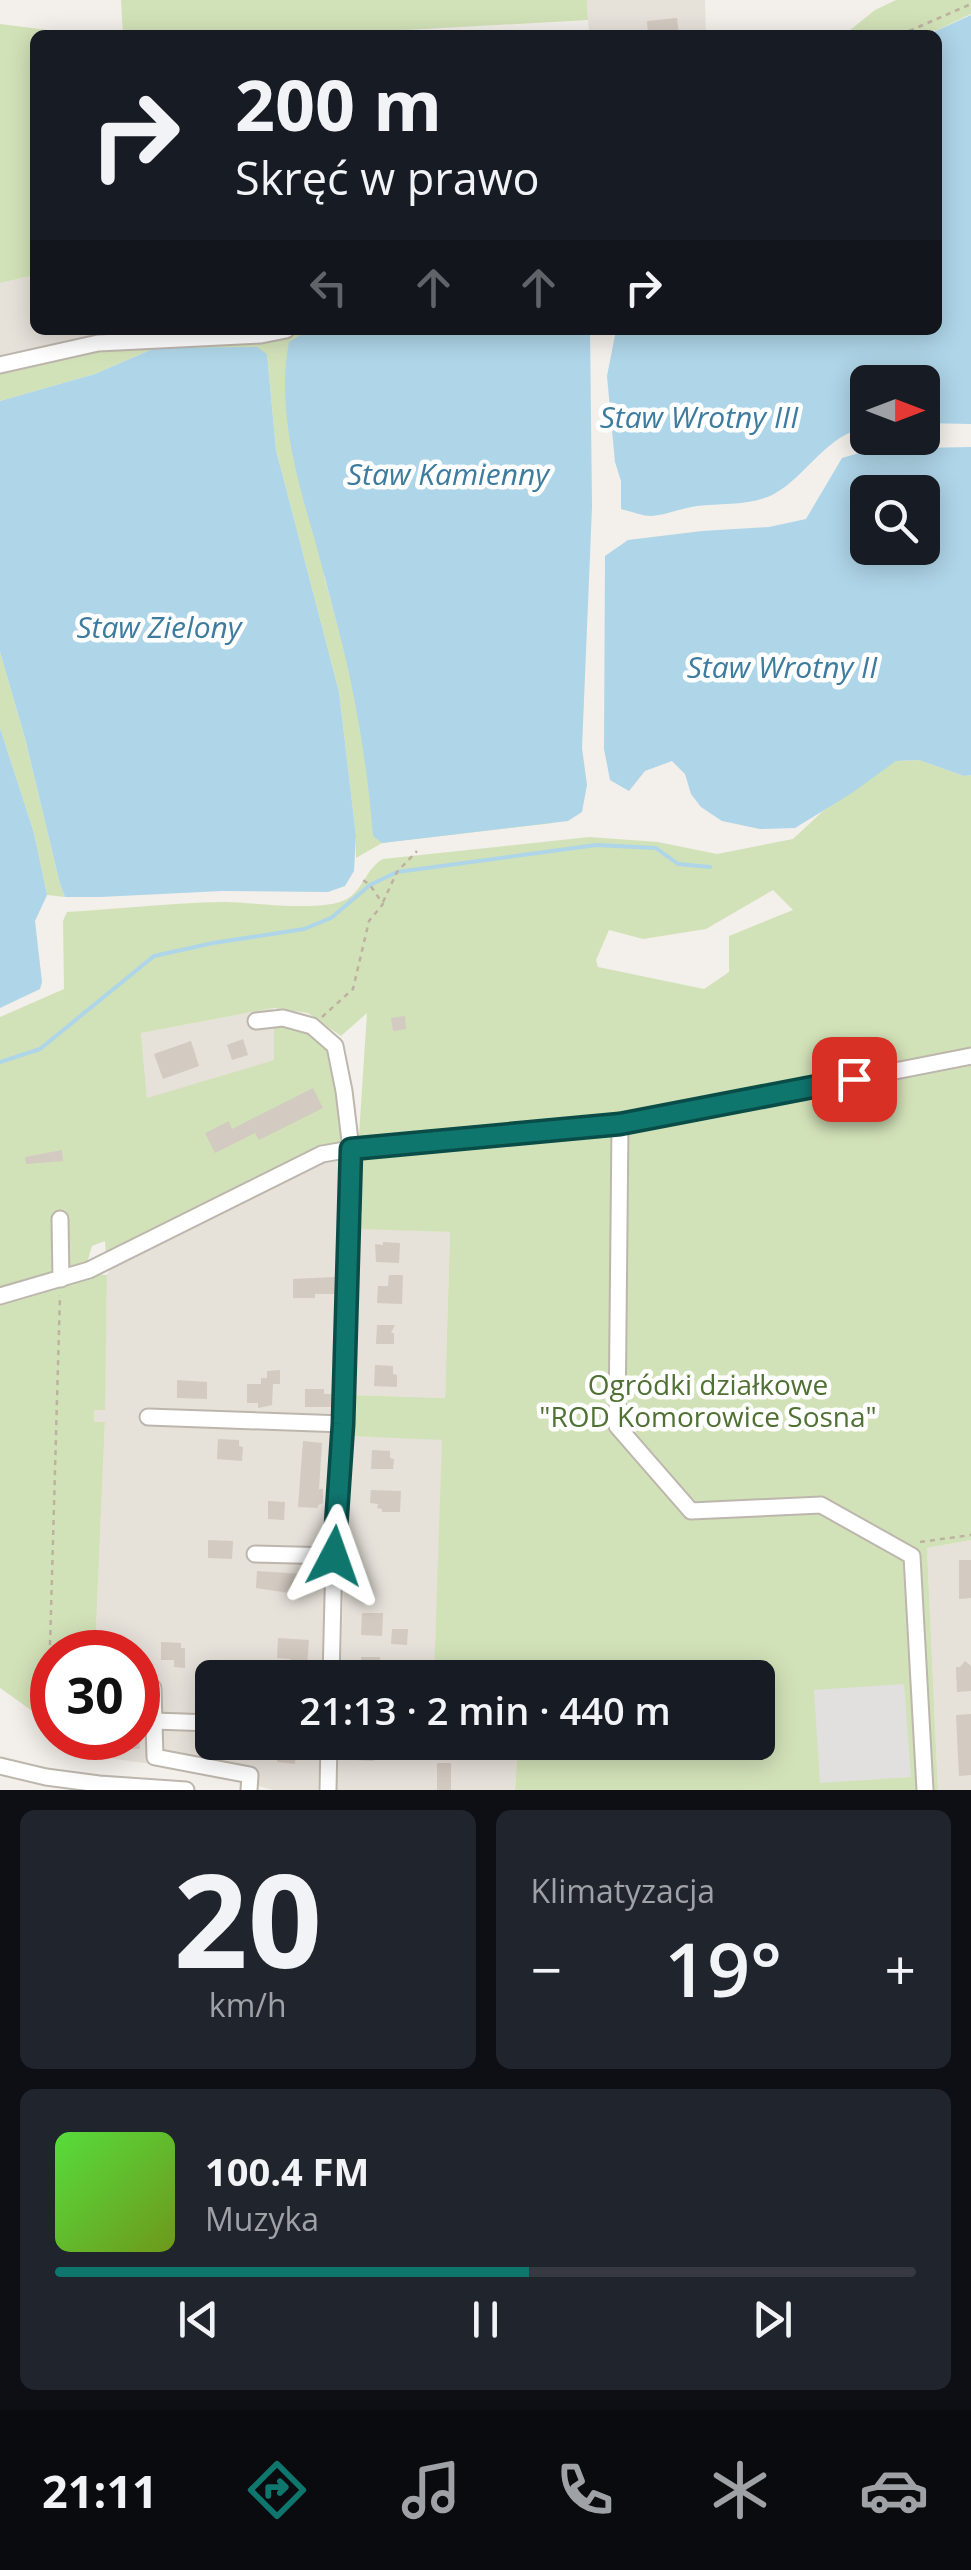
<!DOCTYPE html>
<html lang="pl">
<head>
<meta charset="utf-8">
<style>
  body { margin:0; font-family:"Open Sans",sans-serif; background:#20242c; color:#f1f3f6; height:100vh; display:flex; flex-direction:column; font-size:38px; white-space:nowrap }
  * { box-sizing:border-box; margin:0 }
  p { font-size:32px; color:#9ea1a6 }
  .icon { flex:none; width:55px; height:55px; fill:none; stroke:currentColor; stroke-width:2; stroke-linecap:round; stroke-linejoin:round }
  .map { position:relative; height:1790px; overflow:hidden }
  .drawer { display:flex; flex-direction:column; gap:20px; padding:20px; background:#0d0f14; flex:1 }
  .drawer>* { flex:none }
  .top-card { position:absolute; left:30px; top:30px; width:912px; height:305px; border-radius:15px; box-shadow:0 5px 25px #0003; background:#171b24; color:#f1f3f6; overflow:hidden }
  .needle { width:65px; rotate:90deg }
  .tools { position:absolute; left:850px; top:365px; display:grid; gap:20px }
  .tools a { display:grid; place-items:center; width:90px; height:90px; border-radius:15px; background:#171b24; box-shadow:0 5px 25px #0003; font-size:50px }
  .speed { position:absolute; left:30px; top:1630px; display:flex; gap:20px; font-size:50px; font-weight:700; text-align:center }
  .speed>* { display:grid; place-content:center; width:130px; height:130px; border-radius:50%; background:#171b24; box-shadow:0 5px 25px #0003; line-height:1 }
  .speed .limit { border:15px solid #d22; background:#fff; color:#111 }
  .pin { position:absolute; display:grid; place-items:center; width:85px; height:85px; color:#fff; margin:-42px; border-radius:20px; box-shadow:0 5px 15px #0006 }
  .me { position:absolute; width:110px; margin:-55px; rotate:4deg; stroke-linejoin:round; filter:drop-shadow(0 0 8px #0008) }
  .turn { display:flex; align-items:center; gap:35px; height:210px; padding:0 40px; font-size:45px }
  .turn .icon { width:130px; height:130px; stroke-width:2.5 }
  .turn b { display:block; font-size:70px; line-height:85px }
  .lanes { display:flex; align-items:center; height:95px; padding:0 40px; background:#0003; justify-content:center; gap:50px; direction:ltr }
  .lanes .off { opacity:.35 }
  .big { font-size:75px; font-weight:600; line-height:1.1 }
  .drawer .card { flex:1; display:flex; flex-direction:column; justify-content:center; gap:15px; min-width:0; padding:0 35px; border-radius:15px; background:#20242c }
  .drawer .dial { align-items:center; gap:0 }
  .dial b { font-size:130px; line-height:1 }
  .song { display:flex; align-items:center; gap:30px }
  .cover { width:120px; height:120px; border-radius:15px; background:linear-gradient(135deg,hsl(110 70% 55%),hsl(80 70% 35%)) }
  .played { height:10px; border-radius:5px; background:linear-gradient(90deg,#0f766e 55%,#363941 55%) }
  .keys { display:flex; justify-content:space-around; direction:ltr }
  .heat { display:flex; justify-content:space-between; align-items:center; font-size:55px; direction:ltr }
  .drawer .tiles { flex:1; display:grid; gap:20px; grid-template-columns:1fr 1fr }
  .card:last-child { grid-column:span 2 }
  .trip { position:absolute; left:195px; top:1660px; width:580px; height:100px; border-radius:15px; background:#171b24; box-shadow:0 5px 25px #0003; font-weight:600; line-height:100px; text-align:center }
  .menu { display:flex; height:160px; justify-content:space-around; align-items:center; background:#090b0e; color:#9ea1a6 }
  .menu .icon { width:70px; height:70px }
  .menu .selected { color:#0f766e }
  .menu b { font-size:45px; color:#f1f3f6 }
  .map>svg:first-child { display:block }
  .residential { fill:#e6e1d9 }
  .green { fill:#d2e2b8; fill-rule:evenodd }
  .parking { fill:#e2e0de }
  .water { fill:#aed5e8; fill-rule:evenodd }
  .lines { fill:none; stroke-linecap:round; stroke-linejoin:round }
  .stream { stroke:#aed5e8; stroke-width:4 }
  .building { fill:#d3cac1 }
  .minor-casing { stroke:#bdb6ad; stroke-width:19 }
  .path { stroke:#bdb1a0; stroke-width:2.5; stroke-dasharray:5 5; stroke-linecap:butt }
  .minor { stroke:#fff; stroke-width:15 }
  .route-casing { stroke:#0a4d48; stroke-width:25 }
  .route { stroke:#0f766e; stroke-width:18 }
  .labels { text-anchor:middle; stroke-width:9; stroke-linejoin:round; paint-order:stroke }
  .park-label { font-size:28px; fill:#4f7133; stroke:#fff }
  .water-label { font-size:30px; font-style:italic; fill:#3d7c9e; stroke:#fff }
</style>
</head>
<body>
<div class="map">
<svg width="971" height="1790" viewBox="0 0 971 1790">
  <rect width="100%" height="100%" fill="#f3efea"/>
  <g class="residential">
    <path d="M587 0H705L706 35H589Z"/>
    <path d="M35 275V330H127V337L0 359V283Z"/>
    <path d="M273 1008 275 1060 147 1099 141 1033Z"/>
    <path d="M342 1155 325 1677 212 1678V1742L321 1743 318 1790H273L212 1772 92 1756V1738H138V1652H95L105 1423 94 1422V1410H104L107 1275 110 1268 322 1160Z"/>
    <path d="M357 1228 450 1232 445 1398 351 1395Z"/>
    <path d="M350 1436 443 1439 434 1677 340 1678Z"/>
    <path d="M971 1540V1790H938L927 1548Z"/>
    <path d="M337 1743H518L515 1790H334Z"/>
  </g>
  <g class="green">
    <path d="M121 0H587L588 20 314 35H123Z"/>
    <path d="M896 0H971V14L927 35H844L875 10Z"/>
    <path d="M0 24 87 35H35V275L0 283Z"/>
    <path d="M297 330H309L302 332 324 576 339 631 553 823 382 843 356 858V836L339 692 276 450 267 354 155 348 95 374 0 401V369L79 350 274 338Z"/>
    <path d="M0 652 25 738 60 884 65 897 47 895 34 833 0 728Z"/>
    <path d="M919 760 964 776 971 775V1540L927 1548 938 1790H515L518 1743 758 1742V1678L434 1677 442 1440 350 1436 351 1395 445 1398 450 1232 361 1229 362 1212 356 1204 357 1162 370 1153 371 1144 359 1135 367 1013 341 1036 308 1013 273 1008 141 1033 147 1098 274 1060V1023L312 1029 331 1049 345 1143 106 1257 105 1241 92 1246 87 1263 91 1274 107 1275 105 1410H94V1422H105L95 1652H52V1725L0 1688V1017L64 989 63 921 67 912C119 909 171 903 223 902 254 902 321 913 347 899 364 889 366 868 383 859L589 837 658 842 717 854 793 839 823 811 896 761ZM773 890 793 910 729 936V972L704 989 598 967 596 960 609 930 643 939 706 929Z"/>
  </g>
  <path class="parking" d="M904 1684 911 1777 820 1783 814 1690Z"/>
  <g class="water">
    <path d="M971 15V424L923 423 922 382H868L867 428C828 432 807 476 774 494 751 506 721 503 697 506 682 508 666 515 651 516 642 516 630 511 621 509V481L615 462 607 376 616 330H938V35H927Z"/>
    <path d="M309 330H590L592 507 582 748 587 785 582 812 568 821 382 843 373 836C368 773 358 709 343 647 334 613 325 578 316 544 297 479 276 409 289 342Z"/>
    <path d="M257 347 267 354 276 450 339 692 356 836 354 871 345 886 328 892 222 891 100 897H65L60 884 25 738 0 652V401L95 374 155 348Z"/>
    <path d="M971 447V775L964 776 919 760 896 761 852 793 795 828 760 829 722 821 701 807 691 794 685 774 672 761 645 771 629 791 610 780 604 749 605 556 628 540 702 531 769 527 806 519 842 458 873 449ZM868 492H922V548H868Z"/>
    <path d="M0 728 34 833 47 895 35 921 42 982 40 989 0 1008Z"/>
  </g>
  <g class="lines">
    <path class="stream" d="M0 1062 40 1049 154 956 213 943 304 929 331 918 370 885 397 872 596 845 656 848 678 864 710 867"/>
  </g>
  <g class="building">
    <path d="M677 18 679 35H648L647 21Z"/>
    <path d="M405 1016 406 1029 393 1031 391 1018Z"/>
    <path d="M243 1039 248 1055 232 1060 227 1045Z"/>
    <path d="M191 1041 199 1066 163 1079 154 1054Z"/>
    <path d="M313 1088 323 1108 259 1140 255 1133 215 1153 205 1133 229 1121 232 1129Z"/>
    <path d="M62 1150 63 1161 26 1164 25 1157Z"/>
    <path d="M383 1242 400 1243 399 1263 376 1262 375 1244 383 1245Z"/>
    <path d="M389 1275H403L402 1304 377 1303 378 1286H388Z"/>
    <path d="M335 1277V1294H315V1298H293V1279Z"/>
    <path d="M377 1325H395L391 1333H394V1344H376Z"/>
    <path d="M375 1365 393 1366V1374L397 1375V1387L374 1386Z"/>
    <path d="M280 1370V1384H273L272 1405 258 1408V1403H247V1384H261V1378H267V1371Z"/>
    <path d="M177 1380 207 1382V1399L177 1398Z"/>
    <path d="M305 1389H324V1394H332L331 1407H305Z"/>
    <path d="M218 1439 239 1440V1446L243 1447 242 1461 217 1459Z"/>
    <path d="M303 1441 322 1443 319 1489H323V1503L318 1505V1508L298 1507Z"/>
    <path d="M372 1450 390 1451V1458L394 1459 393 1469H371Z"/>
    <path d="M371 1490 401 1491 400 1512H382V1509L377 1508 378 1504 370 1503Z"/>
    <path d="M268 1501 285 1502 284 1520 268 1519Z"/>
    <path d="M208 1540 233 1541 232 1559 208 1558Z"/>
    <path d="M959 1560H971V1598L959 1599Z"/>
    <path d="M257 1571 303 1574 302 1595 256 1588Z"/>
    <path d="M362 1613H383L382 1636 361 1635Z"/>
    <path d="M392 1629H408L407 1645 391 1644Z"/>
    <path d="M278 1638 309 1640 306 1678H290V1659L277 1658Z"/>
    <path d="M161 1642 181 1643V1648H185V1668L174 1667V1660H161Z"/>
    <rect x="361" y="1657" width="19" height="19"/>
    <path d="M965 1661 971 1666V1691L957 1692 956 1667H960Z"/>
    <path d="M971 1714V1775L959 1776 956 1715Z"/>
    <path d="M120 1738H139L140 1749H121Z"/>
    <path d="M356 1742H375L374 1761 355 1760Z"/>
    <path d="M482 1742H507V1755L501 1754V1757L482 1753Z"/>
    <path d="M278 1743 297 1744 295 1764 277 1762Z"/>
    <rect x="437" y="1763" width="14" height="27"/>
  </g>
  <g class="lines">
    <g class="minor-casing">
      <g id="minor">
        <path d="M0 365 98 343 261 335 286 330"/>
        <path d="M256 1021 283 1018 312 1026 335 1046 344 1091 351 1149 343 1424 334 1556 331 1678"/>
        <path d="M620 1125 617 1426 691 1511 821 1505 912 1556 925 1790"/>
        <path d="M60 1219 61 1279"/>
        <path d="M0 1296 89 1270 322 1154 351 1149 620 1125 971 1056"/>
        <path d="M148 1417 343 1424"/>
        <path d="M255 1554 334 1556"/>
        <path d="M153 1688 155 1757 250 1775 249 1790"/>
        <path d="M154 1721 212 1723"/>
        <path d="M0 1766 46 1777 99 1784 186 1790"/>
        <path d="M328 1790 329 1742"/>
      </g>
    </g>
    <g class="path">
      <path d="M900 35 971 4"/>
      <path d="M383 902 397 872 417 851"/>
      <path d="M322 1017 353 989 369 921 383 904 370 885 360 878"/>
      <path d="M920 1542 971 1535"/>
      <path d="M48 1715 60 1295"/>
    </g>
    <use href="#minor" class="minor"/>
  </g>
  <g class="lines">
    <g class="route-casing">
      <path id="route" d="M334 1556 343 1424 351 1149 620 1124 854 1079"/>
    </g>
    <use href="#route" class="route"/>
  </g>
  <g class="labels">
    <g class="park-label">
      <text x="708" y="1395">Ogródki działkowe<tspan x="708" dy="32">"ROD Komorowice Sosna"</tspan></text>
    </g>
    <g class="water-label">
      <text x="699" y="428">Staw Wrotny III</text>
      <text x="448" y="485">Staw Kamienny</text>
      <text x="159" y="638">Staw Zielony</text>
      <text x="782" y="678">Staw Wrotny II</text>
    </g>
  </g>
</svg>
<div class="tools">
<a><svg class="needle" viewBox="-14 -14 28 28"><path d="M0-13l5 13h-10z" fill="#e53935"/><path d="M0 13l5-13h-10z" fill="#9ea1a6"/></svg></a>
<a><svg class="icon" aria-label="search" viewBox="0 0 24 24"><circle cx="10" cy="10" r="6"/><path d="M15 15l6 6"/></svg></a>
</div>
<div class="speed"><div class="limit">30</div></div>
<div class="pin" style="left:854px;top:1079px;background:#d93025"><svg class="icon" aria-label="arrive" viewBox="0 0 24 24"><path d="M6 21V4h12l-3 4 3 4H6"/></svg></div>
<svg class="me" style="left:334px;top:1556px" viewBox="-20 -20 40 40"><path d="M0-17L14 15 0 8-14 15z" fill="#0f766e" stroke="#fff" stroke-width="4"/></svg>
<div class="trip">21:13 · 2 min · 440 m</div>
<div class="top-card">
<div class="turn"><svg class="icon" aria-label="right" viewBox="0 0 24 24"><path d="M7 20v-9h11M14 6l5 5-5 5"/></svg><div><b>200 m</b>Skręć w prawo</div></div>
<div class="lanes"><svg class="icon off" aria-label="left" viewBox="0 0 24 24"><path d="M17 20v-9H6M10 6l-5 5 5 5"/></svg><svg class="icon off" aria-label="ahead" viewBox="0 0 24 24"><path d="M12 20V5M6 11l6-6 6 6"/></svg><svg class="icon off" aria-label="ahead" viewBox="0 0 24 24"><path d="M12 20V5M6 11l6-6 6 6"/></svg><svg class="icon" aria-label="right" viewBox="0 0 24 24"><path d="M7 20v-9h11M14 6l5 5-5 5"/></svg></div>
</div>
</div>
<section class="drawer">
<div class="tiles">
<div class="card dial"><b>20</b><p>km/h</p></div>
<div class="card"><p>Klimatyzacja</p>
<div class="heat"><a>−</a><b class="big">19°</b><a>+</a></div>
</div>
<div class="card">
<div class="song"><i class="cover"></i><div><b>100.4 FM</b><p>Muzyka</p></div></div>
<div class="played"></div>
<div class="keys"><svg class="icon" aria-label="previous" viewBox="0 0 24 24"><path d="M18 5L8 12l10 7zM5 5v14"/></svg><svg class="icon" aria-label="pause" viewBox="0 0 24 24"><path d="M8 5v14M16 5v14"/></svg><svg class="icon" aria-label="next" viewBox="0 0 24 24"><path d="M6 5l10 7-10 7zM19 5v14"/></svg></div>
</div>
</div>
</section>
<nav class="menu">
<b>21:11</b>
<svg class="icon selected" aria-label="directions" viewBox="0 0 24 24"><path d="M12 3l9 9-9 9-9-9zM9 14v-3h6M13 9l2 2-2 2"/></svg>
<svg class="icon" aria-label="music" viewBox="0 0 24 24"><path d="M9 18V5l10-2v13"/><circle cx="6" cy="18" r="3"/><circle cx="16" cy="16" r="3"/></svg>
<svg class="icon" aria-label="phone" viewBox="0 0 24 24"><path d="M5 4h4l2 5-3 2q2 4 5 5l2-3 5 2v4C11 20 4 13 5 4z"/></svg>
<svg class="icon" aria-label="climate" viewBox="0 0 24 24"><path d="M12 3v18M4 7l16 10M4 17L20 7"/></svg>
<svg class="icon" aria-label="car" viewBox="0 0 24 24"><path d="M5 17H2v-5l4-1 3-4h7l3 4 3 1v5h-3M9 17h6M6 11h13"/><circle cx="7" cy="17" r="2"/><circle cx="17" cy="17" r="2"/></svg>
</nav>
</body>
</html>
